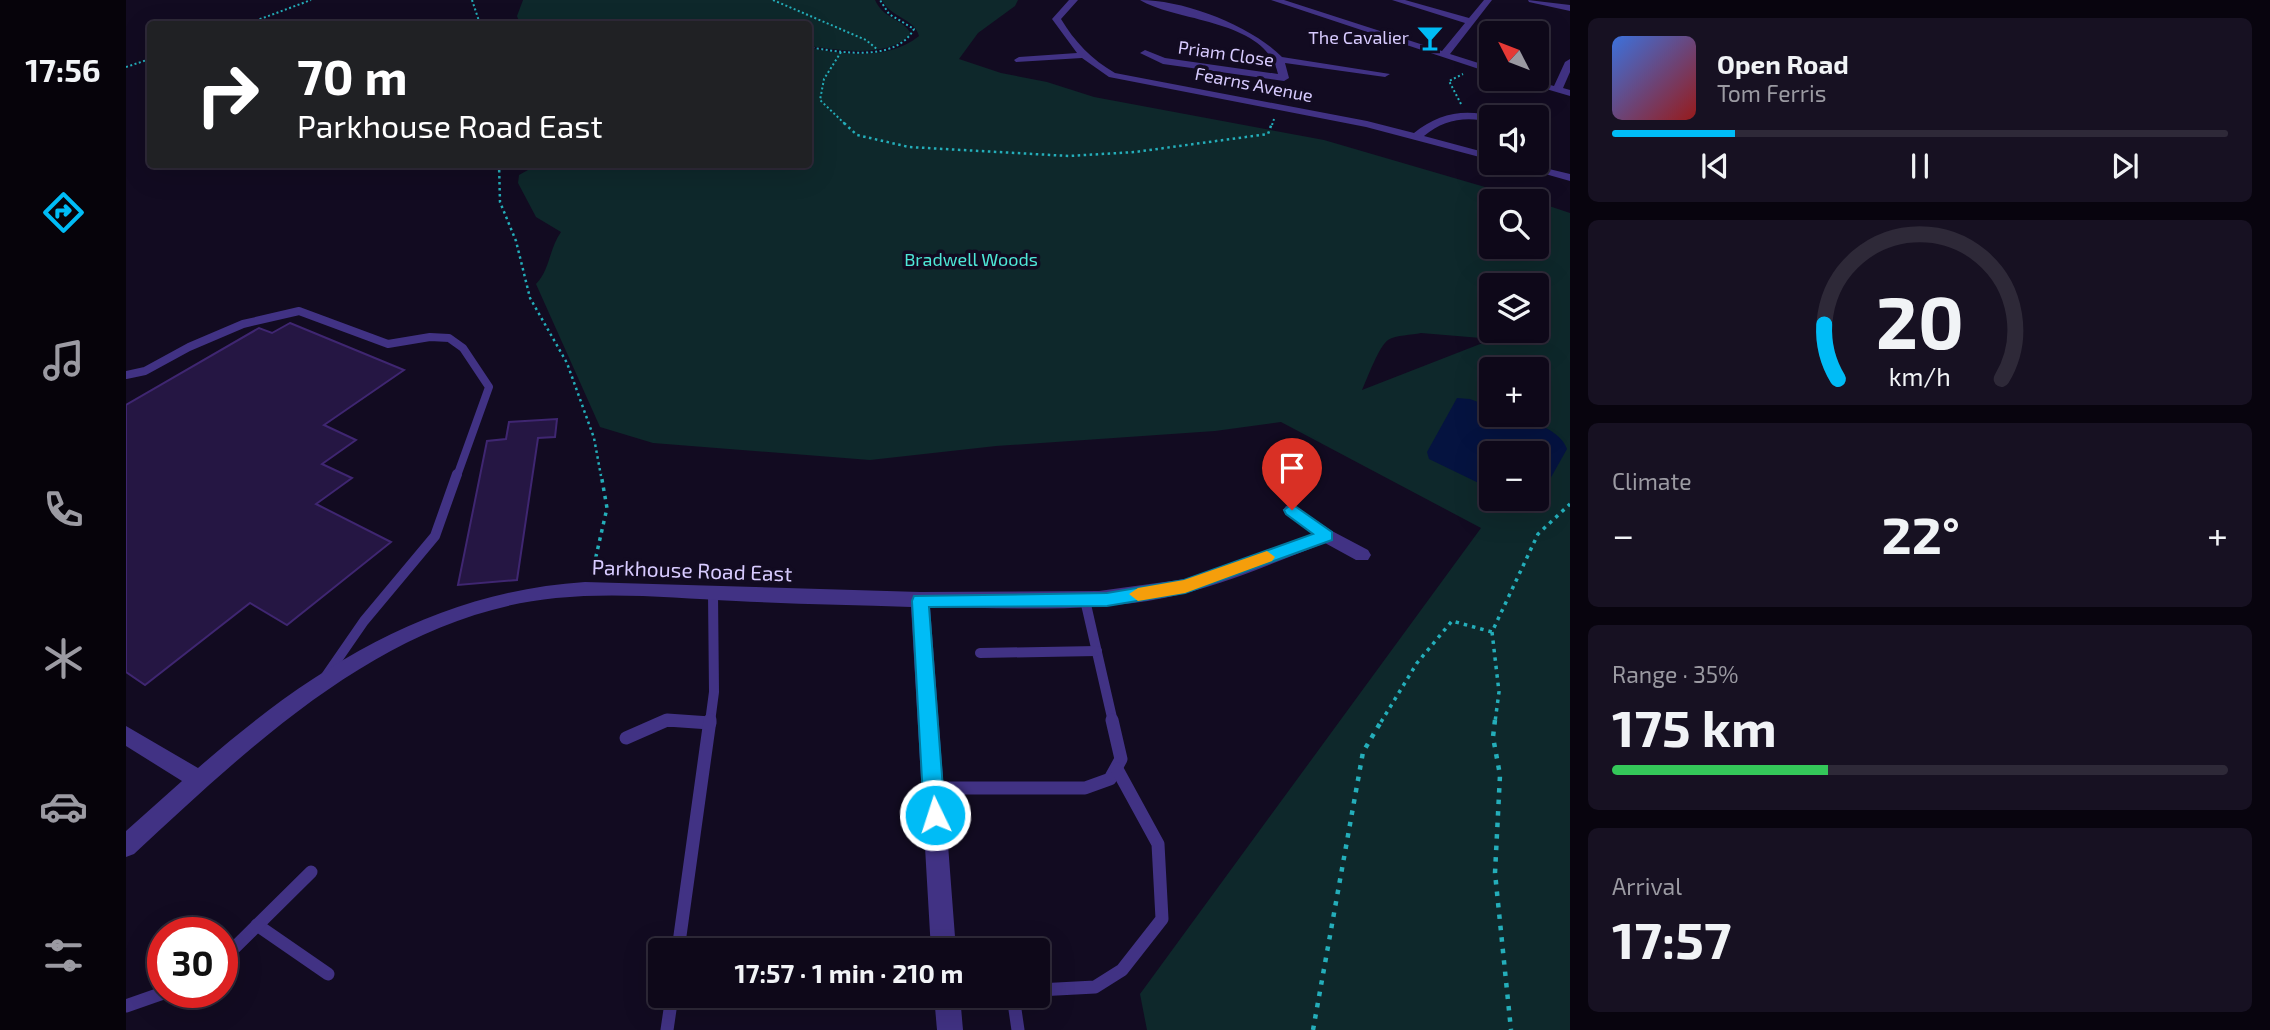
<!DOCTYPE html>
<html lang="en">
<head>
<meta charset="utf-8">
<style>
  body { margin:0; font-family:"Exo 2",sans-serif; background:#171122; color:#f1f3f6; height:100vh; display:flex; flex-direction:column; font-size:26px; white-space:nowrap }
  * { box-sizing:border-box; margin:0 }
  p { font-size:23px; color:#9b9aa2 }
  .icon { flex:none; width:38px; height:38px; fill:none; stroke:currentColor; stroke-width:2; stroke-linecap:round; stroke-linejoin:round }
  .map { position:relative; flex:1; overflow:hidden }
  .sheet { display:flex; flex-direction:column; gap:18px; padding:18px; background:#08040e; width:700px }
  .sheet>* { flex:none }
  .top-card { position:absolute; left:21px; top:21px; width:665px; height:147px; border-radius:7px; box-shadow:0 7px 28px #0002,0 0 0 2px #2e2938; background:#202124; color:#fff; overflow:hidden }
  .needle { width:46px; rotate:312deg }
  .controls { position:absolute; left:1353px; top:21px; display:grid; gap:14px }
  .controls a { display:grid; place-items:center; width:70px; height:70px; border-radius:7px; background:#0e0819; box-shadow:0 7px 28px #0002,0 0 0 2px #2e2938; font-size:35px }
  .speed { position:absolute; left:21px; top:917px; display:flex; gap:14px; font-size:35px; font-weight:700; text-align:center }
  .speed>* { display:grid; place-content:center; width:91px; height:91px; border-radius:50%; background:#0e0819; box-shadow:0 7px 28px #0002,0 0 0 2px #2e2938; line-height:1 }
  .speed .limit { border:10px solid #d22; background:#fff; color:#111 }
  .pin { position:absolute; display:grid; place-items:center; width:60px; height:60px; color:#fff; margin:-72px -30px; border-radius:50% 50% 50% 0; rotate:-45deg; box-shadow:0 0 7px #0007 }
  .pin .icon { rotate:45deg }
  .me { position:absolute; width:77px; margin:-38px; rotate:356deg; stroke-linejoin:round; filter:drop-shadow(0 0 5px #0008) }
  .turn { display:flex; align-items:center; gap:24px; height:147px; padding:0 35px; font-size:32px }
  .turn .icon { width:91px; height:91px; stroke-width:2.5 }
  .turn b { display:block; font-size:49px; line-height:60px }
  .big { font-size:52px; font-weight:700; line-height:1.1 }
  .sheet .widget { flex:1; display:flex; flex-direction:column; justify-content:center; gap:10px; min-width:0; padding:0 24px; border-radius:10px; background:#171122 }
  .sheet .dial { align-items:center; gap:0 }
  .dial svg { height:182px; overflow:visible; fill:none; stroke:#2e2938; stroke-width:7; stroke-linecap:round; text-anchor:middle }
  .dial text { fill:#f1f3f6; stroke:none }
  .song { display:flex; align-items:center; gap:21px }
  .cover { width:84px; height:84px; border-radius:10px; background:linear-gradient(135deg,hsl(220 70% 55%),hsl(0 70% 35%)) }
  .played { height:7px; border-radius:4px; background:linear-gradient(90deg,#00bcf6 20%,#2e2938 20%) }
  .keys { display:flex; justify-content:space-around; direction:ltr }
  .heat { display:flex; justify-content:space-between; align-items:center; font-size:38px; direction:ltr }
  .charge { height:10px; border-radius:5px; background:linear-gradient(90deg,#34c759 35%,#2e2938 0) }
  .trip { position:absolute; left:522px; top:938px; width:402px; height:70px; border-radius:7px; background:#0e0819; box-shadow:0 7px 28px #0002,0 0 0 2px #2e2938; font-weight:700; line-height:70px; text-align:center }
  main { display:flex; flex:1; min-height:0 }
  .tab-bar { display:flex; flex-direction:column; width:126px; justify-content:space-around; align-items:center; background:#06030a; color:#9b9aa2 }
  .tab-bar .icon { width:49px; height:49px }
  .tab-bar .selected { color:#00bcf6 }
  .tab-bar b { font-size:32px; color:#f1f3f6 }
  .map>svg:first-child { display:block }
  .green { fill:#0e282b; fill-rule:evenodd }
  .water { fill:#051340 }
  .building { fill:#251643; stroke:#3f2671; stroke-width:2 }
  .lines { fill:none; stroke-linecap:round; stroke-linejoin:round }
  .path-far3 { stroke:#24aeba; stroke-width:2; stroke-dasharray:2 2.5; stroke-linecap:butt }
  .path-far2 { stroke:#24aeba; stroke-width:2.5; stroke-dasharray:2.5 3.5; stroke-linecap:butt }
  .path-far1 { stroke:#24aeba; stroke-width:3.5; stroke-dasharray:3.5 5; stroke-linecap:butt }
  .path { stroke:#24aeba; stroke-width:4.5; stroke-dasharray:4.5 7; stroke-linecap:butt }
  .lane-far2 { stroke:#413284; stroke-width:8 }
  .lane-far1 { stroke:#413284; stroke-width:10 }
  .lane { stroke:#413284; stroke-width:13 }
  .street { fill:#413284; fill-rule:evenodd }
  .route { fill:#00bcf6; stroke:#007aa0; stroke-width:2 }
  .slow { fill:#f59e0b }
  .labels { text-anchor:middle; stroke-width:7; stroke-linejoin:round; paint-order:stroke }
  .far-poi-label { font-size:18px; fill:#d8cbff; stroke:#120b21; text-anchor:end }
  .far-street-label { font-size:18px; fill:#d8cbff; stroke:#120b21 }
  .far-park-label { font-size:18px; fill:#4ee8d7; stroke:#120b21 }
  .street-label { font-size:21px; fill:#d8cbff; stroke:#120b21 }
</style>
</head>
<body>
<main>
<nav class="tab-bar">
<b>17:56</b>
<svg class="icon selected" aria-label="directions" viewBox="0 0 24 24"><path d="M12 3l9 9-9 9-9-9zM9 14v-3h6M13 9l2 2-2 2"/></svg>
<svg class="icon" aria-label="music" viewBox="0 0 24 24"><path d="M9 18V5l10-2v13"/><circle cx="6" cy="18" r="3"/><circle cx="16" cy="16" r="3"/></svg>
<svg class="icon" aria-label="phone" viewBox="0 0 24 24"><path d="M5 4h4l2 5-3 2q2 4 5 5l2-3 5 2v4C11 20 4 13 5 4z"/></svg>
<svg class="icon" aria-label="climate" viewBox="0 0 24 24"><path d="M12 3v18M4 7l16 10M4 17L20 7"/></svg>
<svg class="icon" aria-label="car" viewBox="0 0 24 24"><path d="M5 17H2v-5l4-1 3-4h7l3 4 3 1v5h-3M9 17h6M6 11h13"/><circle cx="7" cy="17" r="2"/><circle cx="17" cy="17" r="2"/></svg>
<svg class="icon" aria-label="filters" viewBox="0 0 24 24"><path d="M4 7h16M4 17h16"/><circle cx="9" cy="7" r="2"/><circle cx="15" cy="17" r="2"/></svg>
</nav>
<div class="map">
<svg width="1444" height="1030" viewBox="0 0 1444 1030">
  <rect width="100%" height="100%" fill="#120b21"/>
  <g class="green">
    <path d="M397 0H749C758 20 777 18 785 34 760 59 714 50 683 46L682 24H394L391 16Z"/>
    <path d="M756 0H892L889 6 852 33 833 59 875 73 921 82 968 97 1198 140 1407 201H1365V247H1410L1411 202 1444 213V1030H1021L1014 994 1355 528 1155 422 1089 431 870 446 744 460 527 443 474 427 410 284C424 270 423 249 435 232L410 217 392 183 393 175 411 165 682 164 683 48C718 54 762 61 793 36 789 19 764 17 756 0ZM1365 285H1410V331H1365ZM1295 333 1367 339 1236 390C1241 379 1253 346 1262 340 1270 335 1286 335 1295 333ZM1365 369H1410V415H1365ZM1365 453H1410V499H1365Z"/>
  </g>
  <path class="water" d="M1331 398 1344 399 1365 407V415C1388 415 1433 425 1441 449L1410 504 1387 499H1410V453H1365V489L1303 459 1301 452Z"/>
  <g class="building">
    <path d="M164 323 278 370 198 425 230 440 196 464 226 478 190 504 265 542 161 625 124 603 19 685 0 672V405L133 328 146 333Z"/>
    <path d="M431 419 429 437 412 438 391 580 332 585 361 441 380 439 383 422Z"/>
  </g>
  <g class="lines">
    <g class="path-far3">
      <path d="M346 0 354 24"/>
      <path d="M647 0 740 40 752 50"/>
      <path d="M121 24 185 0"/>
      <path d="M682 47C714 52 769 63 788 29L763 14 754 0"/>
      <path d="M715 52 698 79 694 100 720 125"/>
      <path d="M0 67 24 59"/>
      <path d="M1335 104 1323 81 1337 74"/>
      <path d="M1146 125 1148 119"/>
    </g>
    <g class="path-far2">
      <path d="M718 123 731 135 783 147 943 156 1009 152 1142 134 1146 123"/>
      <path d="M373 164 374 202 390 241 404 298 441 363 468 438 475 476"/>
    </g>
    <g class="path-far1">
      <path d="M466 574 481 508 475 474"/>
      <path d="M1366 632 1373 692 1369 722"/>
      <path d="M1255 722 1291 663 1326 621 1366 632 1412 534 1444 504"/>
    </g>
    <g class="path">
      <path d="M1369 720 1367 737 1374 775 1369 873 1385 1030"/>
      <path d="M1187 1030 1237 752 1256 720"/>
    </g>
    <path class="lane-far2" d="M0 375 19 371 63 347 117 324 173 311 262 344 304 337 323 338 337 348 363 387 331 476"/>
    <g class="lane-far1">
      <path d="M959 600 987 722"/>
      <path d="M854 653 971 651"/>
      <path d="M200 676 238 621 309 536 331 474"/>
      <path d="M537 722H565"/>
      <path d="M584 722 588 692 587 594"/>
    </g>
    <g class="lane">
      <path d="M500 738 541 720 584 723"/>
      <path d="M807 788H959L984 779 995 759 986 720"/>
      <path d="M131 925 202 974"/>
      <path d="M552 950 584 720"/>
      <path d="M96 960 185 872"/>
      <path d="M912 990 969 987 996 970 1036 919 1032 844 991 769"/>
      <path d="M887 996 892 1030"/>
      <path d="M0 1006 40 992"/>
      <path d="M541 1030 546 996"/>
    </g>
    <g class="street">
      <path d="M943 0H952L935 19C948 41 966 60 989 73L1241 121 1288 133C1312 113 1340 108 1369 117H1365V122C1340 116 1318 119 1298 136L1365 154V160L1240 127 983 77 956 58 890 62 888 60 893 57 951 53 926 19Z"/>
      <path d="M1014 0C1058 0 1124 25 1156 57L1264 74 1259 77 1159 63 1163 78 1158 81 1037 64 1014 53 1019 50 1039 58 1152 74C1140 19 1050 22 1014 0Z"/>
      <path d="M1145 0H1158L1316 51 1339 23 1266 0H1279L1343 18 1358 0H1366L1324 54 1365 67V73Z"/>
      <path d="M1402 0 1444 5V11L1403 2Z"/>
      <path d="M1444 59V72L1437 88 1444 90V96L1386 79H1401L1428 86 1439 62Z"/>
      <path d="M1380 163H1398L1444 174V181Z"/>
      <path d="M1166 504 1206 531 1242 550 1245 555 1242 560H1230L1199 543C1146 563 1094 587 1038 598 962 613 881 608 804 607L830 950H805L785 607C727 605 668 604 610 601 550 598 490 592 430 598 260 615 128 743 8 854L0 857V831L56 781 0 746V726L72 768C185 669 306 592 459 582L794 592 973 591 1060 579 1186 534 1160 514 1157 510 1160 506Z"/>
      <path d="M808 996H834L837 1030H811Z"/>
    </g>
  </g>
  <path class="route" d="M1166 504 1206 532V540L1059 593 981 606 803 607 819 815 816 821 809 824 802 821 798 815 786 601 788 596 981 593 1058 580 1187 534 1160 514 1158 510Z"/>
  <path class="slow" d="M1141 551 1149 557 1146 561 1059 593 1012 601 1003 594 1012 588 1058 580Z"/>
  <defs>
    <g id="bar-bare" transform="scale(2.1)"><path d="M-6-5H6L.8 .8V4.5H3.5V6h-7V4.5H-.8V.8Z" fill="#00bcf6" stroke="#120b21" stroke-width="2.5" paint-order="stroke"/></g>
  </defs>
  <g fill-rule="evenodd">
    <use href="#bar-bare" x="1304" y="38"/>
  </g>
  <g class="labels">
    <g class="far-poi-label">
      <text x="1283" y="44">The Cavalier</text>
    </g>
    <g class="far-street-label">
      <text transform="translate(1100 54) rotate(8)" y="6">Priam Close</text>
      <text transform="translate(1128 85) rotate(11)" y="6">Fearns Avenue</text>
    </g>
    <g class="far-park-label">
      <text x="845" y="266">Bradwell Woods</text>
    </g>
    <g class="street-label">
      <text transform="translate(566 571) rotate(2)" y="7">Parkhouse Road East</text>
    </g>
  </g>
</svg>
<div class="controls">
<a><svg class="needle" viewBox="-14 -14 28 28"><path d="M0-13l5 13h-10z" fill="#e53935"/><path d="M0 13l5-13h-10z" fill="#9b9aa2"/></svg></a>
<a><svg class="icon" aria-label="sound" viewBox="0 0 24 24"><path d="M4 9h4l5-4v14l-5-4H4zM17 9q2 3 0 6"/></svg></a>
<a><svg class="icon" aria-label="search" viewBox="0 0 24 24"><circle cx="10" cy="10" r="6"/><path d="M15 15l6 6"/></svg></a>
<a><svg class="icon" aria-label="layers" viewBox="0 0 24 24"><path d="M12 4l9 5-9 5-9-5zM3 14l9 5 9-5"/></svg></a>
<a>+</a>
<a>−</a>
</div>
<div class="speed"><div class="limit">30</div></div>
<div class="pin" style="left:1166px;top:510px;background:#d93025"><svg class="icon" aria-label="arrive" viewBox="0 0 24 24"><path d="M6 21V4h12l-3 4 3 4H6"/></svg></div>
<svg class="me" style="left:809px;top:815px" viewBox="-20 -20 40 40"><circle r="17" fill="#00bcf6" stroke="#fff" stroke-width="3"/><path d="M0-11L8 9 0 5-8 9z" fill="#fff"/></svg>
<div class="trip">17:57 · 1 min · 210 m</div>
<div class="top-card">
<div class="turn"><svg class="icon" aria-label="right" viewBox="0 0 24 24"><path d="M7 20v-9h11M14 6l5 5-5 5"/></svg><div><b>70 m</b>Parkhouse Road East</div></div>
</div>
</div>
<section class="sheet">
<div class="widget">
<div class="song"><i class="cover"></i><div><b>Open Road</b><p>Tom Ferris</p></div></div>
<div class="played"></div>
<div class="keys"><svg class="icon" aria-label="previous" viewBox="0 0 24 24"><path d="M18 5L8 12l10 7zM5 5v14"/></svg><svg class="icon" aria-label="pause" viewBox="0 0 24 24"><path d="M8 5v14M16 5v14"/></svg><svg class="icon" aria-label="next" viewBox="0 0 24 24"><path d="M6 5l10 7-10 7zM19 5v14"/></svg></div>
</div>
<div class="widget dial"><svg viewBox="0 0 100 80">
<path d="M14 69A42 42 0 1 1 86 69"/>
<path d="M14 69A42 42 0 0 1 8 45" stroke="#00bcf6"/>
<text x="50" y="56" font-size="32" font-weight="700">20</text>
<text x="50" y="72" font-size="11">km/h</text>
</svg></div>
<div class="widget"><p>Climate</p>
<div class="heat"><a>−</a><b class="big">22°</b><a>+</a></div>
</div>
<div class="widget"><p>Range · 35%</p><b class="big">175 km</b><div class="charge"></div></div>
<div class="widget"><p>Arrival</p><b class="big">17:57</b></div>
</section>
</main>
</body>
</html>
